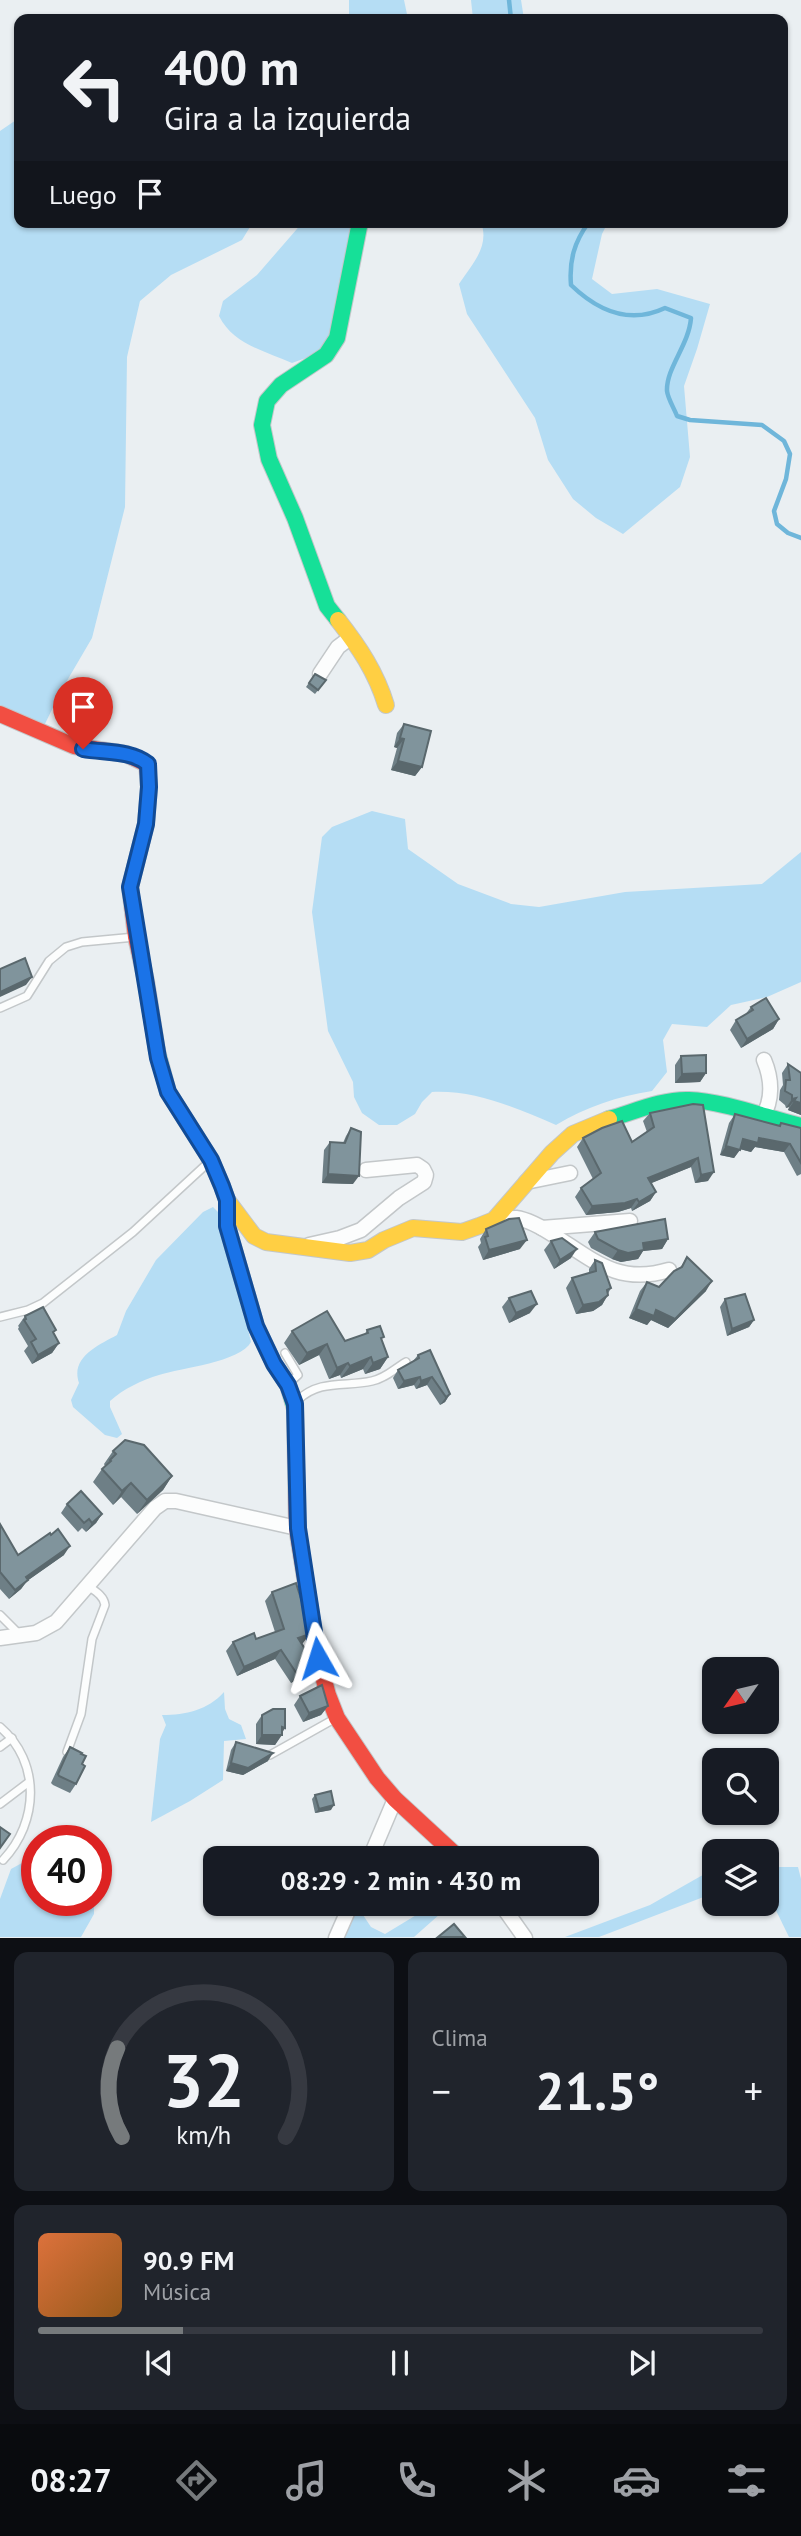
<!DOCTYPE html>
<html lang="es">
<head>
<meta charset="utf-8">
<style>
  body { margin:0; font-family:"PT Sans",sans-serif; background:#20242c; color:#f1f3f6; height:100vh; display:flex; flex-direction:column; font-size:26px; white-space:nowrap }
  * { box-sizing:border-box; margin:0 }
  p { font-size:23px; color:#9ea1a6 }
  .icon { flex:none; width:38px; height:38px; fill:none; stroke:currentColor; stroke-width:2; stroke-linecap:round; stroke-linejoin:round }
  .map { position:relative; height:1938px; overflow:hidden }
  .panel { display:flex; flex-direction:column; gap:14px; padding:14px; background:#0d0f14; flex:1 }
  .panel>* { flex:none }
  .top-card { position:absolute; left:14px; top:14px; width:774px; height:214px; border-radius:14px; box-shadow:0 2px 5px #0004; background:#171b24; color:#f1f3f6; overflow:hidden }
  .needle { width:46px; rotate:236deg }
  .fabs { position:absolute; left:702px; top:1657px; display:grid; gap:14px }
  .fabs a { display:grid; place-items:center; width:77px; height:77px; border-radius:14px; background:#171b24; box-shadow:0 2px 5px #0004; font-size:35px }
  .speed { position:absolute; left:21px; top:1825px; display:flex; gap:14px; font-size:35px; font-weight:700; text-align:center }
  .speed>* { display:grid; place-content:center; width:91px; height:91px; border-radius:50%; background:#171b24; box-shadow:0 2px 5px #0004; line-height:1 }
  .speed .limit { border:10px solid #d22; background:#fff; color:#111 }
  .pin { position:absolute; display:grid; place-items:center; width:60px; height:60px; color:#fff; margin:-72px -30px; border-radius:50% 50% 50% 0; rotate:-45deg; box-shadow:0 0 7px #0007 }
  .pin .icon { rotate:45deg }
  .me { position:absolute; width:77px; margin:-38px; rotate:354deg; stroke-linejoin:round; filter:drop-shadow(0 0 5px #0008) }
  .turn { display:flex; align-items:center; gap:24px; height:147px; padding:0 35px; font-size:32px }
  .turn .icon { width:91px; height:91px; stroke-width:2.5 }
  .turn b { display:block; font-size:49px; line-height:60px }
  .then { display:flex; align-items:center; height:66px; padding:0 35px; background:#0003; gap:14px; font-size:26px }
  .big { font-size:52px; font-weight:700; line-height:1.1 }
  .panel .tile { flex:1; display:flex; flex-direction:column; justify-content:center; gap:10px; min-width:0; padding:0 24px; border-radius:14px; background:#20242c }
  .panel .dial { align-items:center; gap:0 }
  .dial svg { height:182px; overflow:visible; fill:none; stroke:#363941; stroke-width:7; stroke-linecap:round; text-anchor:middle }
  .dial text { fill:#f1f3f6; stroke:none }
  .song { display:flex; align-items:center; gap:21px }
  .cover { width:84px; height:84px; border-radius:10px; background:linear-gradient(135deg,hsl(20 70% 55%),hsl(30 70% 35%)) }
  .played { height:7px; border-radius:4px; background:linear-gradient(90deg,#767a7c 20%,#363941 20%) }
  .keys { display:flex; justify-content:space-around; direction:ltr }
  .heat { display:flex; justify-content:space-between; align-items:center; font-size:38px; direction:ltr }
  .panel .tiles { flex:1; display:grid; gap:14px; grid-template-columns:1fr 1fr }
  .tile:last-child { grid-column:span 2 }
  .trip { position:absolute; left:203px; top:1846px; width:396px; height:70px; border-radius:14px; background:#171b24; box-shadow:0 2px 5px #0004; font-weight:700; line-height:70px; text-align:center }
  .menu { display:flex; height:112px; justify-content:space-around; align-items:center; background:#090b0e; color:#9ea1a6 }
  .menu .icon { width:49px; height:49px }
  .menu .on { color:#767a7c }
  .menu b { font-size:32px; color:#f1f3f6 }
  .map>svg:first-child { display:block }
  .green { fill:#b5ddf4 }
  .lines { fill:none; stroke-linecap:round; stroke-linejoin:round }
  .stream { stroke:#6fb6da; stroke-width:4.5 }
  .lane-casing { stroke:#c3c7c9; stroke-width:10 }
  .street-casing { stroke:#c3c7c9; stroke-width:17 }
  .fast-casing { stroke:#c3c7c9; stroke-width:18 }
  .slow-casing { stroke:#c3c7c9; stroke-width:18 }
  .jam-casing { stroke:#c3c7c9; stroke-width:18 }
  .lane { stroke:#fcfdfd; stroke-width:7 }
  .street { stroke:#fcfdfd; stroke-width:14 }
  .fast { stroke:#16e098; stroke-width:16 }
  .slow { stroke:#ffcf43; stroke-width:16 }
  .jam { stroke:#f24e42; stroke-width:16 }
  .wall { fill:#6e7f86 }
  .shaded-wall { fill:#5a686d }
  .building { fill:#80949c; stroke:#5a686d; stroke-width:2 }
  .route-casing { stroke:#114b97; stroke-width:18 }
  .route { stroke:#1a73e8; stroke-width:12 }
</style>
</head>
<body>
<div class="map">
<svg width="801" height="1938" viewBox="0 0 801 1938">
  <rect width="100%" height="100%" fill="#eaeff2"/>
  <g class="green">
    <path d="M349 0H404L408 19H349Z"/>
    <path d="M471 0H521L524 19H473Z"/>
    <path d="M19 118V222H253L242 240 171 275 140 301 127 357 125 507 92 638 61 691 43 728 0 711V131Z"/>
    <path d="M303 222H362L342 317 317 354 292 363C264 351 233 344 219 316L223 301 257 275Z"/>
    <path d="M481 222H608L602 234 592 279 612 294 657 289 710 304 697 349 684 386 690 457 680 487 623 534 596 518 573 499 548 460 535 418 467 314 459 284C472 264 490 247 481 222Z"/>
    <path d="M372 811 405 819 408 849 458 884 511 904 539 907 625 892 762 884 801 852V982L767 997 731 1005 707 1027 672 1024 663 1040 667 1072 652 1091C618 1096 586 1107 556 1125 516 1108 476 1090 432 1092L422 1102 415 1114 397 1125H379L362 1113 354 1097 353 1082 328 1031 312 912 322 837 332 827Z"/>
    <path d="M213 1207 220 1214 251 1342C241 1362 180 1368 159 1375 142 1380 123 1389 110 1401V1407L122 1434 117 1438 105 1435 73 1407 71 1400 79 1383C70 1357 99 1345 117 1335L126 1311 156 1260 203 1212Z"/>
    <path d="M224 1692 225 1709 229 1719 241 1725 246 1739 224 1741 223 1780 190 1801 151 1822 160 1739 166 1725 162 1715C186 1715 208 1710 224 1692Z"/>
    <path d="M22 1863 37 1864V1900L94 1901V1914L81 1937H0V1899L11 1869Z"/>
    <path d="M767 1867H798L801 1879V1937H789L767 1892Z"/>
    <path d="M714 1871V1893L599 1937H565L650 1905 708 1872Z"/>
    <path d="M418 1914H440L414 1937 344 1938 353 1915H363L371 1927 385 1934Z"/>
  </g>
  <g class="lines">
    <g class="stream">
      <path d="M509 0 511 19"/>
      <path d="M589 222C574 242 569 261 571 285 598 311 629 325 665 308L691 318C689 345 666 368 667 391 668 399 674 408 677 416L690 420 762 425 784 441 790 454 786 479 774 511 777 524 788 533 801 538"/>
    </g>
    <g class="lane-casing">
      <g id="lane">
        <path d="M0 1008 27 996 49 961 66 947 82 942 135 937"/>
        <path d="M0 1317 28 1310 43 1303 133 1232 210 1161"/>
        <path d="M285 1353 298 1375 288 1384"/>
        <path d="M298 1400C320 1379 346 1387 372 1381 386 1378 394 1369 406 1362"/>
        <path d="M0 1615 18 1633"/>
        <path d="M0 1727C41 1762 39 1822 3 1860"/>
        <path d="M0 1747 12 1738"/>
        <path d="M67 1752 81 1714 92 1639 105 1605C104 1596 95 1591 88 1586"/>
        <path d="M270 1755 336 1718"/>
        <path d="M0 1804 29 1782"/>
      </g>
    </g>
    <g class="street-casing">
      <g id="street">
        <path d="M320 674 338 647 350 638"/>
        <path d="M762 1118C773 1100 772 1079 764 1060"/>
        <path d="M526 1182 570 1173"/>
        <path d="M494 1220C501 1219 509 1218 516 1218 530 1220 543 1228 555 1236 594 1261 619 1285 669 1270"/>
        <path d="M542 1228 630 1221"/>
        <path d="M309 1245 340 1238 361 1230 399 1198 424 1182 426 1175 423 1169 417 1165 366 1170"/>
        <path d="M0 1638 36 1633 56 1622 155 1508 165 1501H176L297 1528"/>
        <path d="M370 1858 395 1799"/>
        <path d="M501 1904 525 1938"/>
        <path d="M336 1938 351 1904"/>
      </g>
    </g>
    <g class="fast-casing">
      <g id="fast">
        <path d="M338 620 327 606 295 518 269 459 262 425 267 401 281 385 326 355 337 338 360 222"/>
        <path d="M157 1051 168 1092 211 1160 222 1186 227 1200V1226L256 1326 274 1364 288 1385 295 1409"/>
        <path d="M609 1119C634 1112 662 1099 689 1100 723 1101 767 1118 801 1126"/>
      </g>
    </g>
    <g class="slow-casing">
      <g id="slow">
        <path d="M338 620C359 647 376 672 386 705"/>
        <path d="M227 1200 254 1236 266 1242 350 1253 368 1250 384 1240 413 1228 462 1232 479 1226 494 1220 552 1153 573 1134 609 1119"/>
      </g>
    </g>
    <g class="jam-casing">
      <g id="jam">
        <path d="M0 714 74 746 126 754 147 764 149 787 146 824 130 887 136 937 146 981 157 1051"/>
        <path d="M295 1409 297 1528 318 1658 328 1695 337 1718 377 1778 395 1799 459 1858"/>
      </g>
    </g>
    <use href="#lane" class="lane"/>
    <use href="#street" class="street"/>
    <use href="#fast" class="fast"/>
    <use href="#slow" class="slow"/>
    <use href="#jam" class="jam"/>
  </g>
  <g class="wall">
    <path d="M315 674 326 680 315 694 306 687Z"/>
    <path d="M404 724 422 767 415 776 391 770 397 748 394 747 397 733Z"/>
    <path d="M751 1007 779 1019 773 1029 741 1048 730 1030 736 1020 745 1015Z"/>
    <path d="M681 1056 706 1073 700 1082 675 1083V1065Z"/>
    <path d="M788 1064 801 1073V1115L788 1110 789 1107 786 1108 785 1105 779 1100 780 1090 783 1085 782 1073Z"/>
    <path d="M693 1104 708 1181 695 1183 691 1167 651 1183 656 1192 650 1201 632 1211 631 1208 618 1212 586 1215 575 1197 581 1188 593 1179 577 1147 583 1138 632 1142 647 1132 643 1121 650 1113Z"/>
    <path d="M735 1114 779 1126 781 1123 801 1128V1174L797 1176 784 1152 755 1147 751 1152 740 1149 734 1158 720 1155 729 1123Z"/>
    <path d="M351 1128 353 1184 322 1183 324 1150 330 1142 343 1143 346 1136Z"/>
    <path d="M486 1229 520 1249 483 1260 478 1247 481 1243 480 1239Z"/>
    <path d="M595 1232 668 1239 662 1249 643 1251 638 1259 621 1262 612 1259 591 1248 588 1242Z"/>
    <path d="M551 1241 571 1258 554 1269 544 1250Z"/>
    <path d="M687 1257 706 1291 668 1328 651 1320 647 1325 629 1318 640 1291 647 1282 659 1287 680 1268Z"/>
    <path d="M595 1260 611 1288 602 1305 593 1311 576 1314 566 1288 572 1278 589 1273V1269Z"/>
    <path d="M509 1298 530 1313 509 1323 502 1307Z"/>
    <path d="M725 1299 754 1320 749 1327 727 1336 720 1307Z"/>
    <path d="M25 1316 54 1334 59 1343 52 1353 32 1364 24 1351 28 1346 18 1329 19 1327 18 1326Z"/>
    <path d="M367 1330 382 1340 388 1357 380 1369 365 1374 363 1369 341 1378 340 1375 329 1379 319 1355 299 1365 284 1343 292 1331 345 1341 365 1334Z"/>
    <path d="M418 1355 450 1394 445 1402 440 1405 427 1385 416 1389 414 1385 398 1389 393 1378 398 1370 413 1361Z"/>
    <path d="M113 1451 172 1476 163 1490 137 1514 121 1497 113 1505 93 1482 102 1469 105 1466 104 1464Z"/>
    <path d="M67 1504 102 1514 96 1523 86 1532 82 1528 78 1532 61 1513Z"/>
    <path d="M0 1524 18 1555H64L27 1581 21 1589 9 1599 0 1589Z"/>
    <path d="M272 1592 303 1643 302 1644 314 1663 308 1672 291 1683 275 1659 237 1676 226 1651 233 1642 256 1639 275 1632 265 1601Z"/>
    <path d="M300 1696 328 1706 321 1715 303 1722 294 1705Z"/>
    <path d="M262 1715 285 1728 275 1745 256 1744V1724Z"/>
    <path d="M236 1742 268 1761 243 1775 226 1771 231 1750Z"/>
    <path d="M70 1747 81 1754 82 1764 76 1784 70 1793 53 1785 51 1783 63 1757Z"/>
    <path d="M315 1795 331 1810 315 1813 312 1799Z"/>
  </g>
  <g class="shaded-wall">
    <path d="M400 738 404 739 397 748 394 747Z"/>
    <path d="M398 761 422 767 415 776 391 770Z"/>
    <path d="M32 977 26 985 0 997V992Z"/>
    <path d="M779 1019 773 1029 741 1048 747 1039Z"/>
    <path d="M706 1073 700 1082 675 1083 682 1074Z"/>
    <path d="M796 1098 789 1107 786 1108 792 1099Z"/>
    <path d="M794 1101 801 1103V1115L788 1110Z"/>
    <path d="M759 1138 790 1144 784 1152 755 1147 751 1152 736 1148 743 1139Z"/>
    <path d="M726 1146 740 1150 734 1158 720 1155Z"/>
    <path d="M698 1158 691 1167 642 1187 648 1178Z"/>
    <path d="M714 1172 708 1181 695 1183 701 1175Z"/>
    <path d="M328 1174 359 1176 353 1184 322 1183Z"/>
    <path d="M656 1192 650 1201 632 1211 639 1202Z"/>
    <path d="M637 1199 631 1208 618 1212 586 1215 592 1206Z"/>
    <path d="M668 1239 662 1249 643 1251 638 1259 621 1262 612 1259 618 1250 643 1243Z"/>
    <path d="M527 1240 520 1249 483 1260 489 1250Z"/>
    <path d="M577 1249 571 1258 554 1269 560 1260Z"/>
    <path d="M712 1281 706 1291 668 1328 651 1320 647 1325 629 1318 636 1309 656 1310Z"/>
    <path d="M608 1295 602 1305 593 1311 576 1314 583 1305Z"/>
    <path d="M537 1304 530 1313 509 1323 516 1313Z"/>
    <path d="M754 1320 749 1327 727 1336 732 1329Z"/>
    <path d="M59 1343 52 1353 32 1364 38 1355Z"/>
    <path d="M327 1344 319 1355 299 1365 307 1353Z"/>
    <path d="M371 1357 363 1369 341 1378 350 1366Z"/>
    <path d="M388 1357 380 1369 365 1374 373 1363Z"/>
    <path d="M348 1363 340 1375 329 1379 337 1368Z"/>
    <path d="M420 1377 414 1385 398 1389 404 1381Z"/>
    <path d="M432 1377 427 1385 416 1389 421 1381Z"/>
    <path d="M450 1394 445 1402 440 1405 446 1397Z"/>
    <path d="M172 1476 163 1490 137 1514 147 1500Z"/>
    <path d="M131 1483 121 1497 113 1505 122 1491Z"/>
    <path d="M102 1514 96 1523 86 1532 92 1523Z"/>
    <path d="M70 1546 64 1555 27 1581 21 1589 9 1599 26 1577Z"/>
    <path d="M310 1634 303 1643 291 1647 298 1638Z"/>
    <path d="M281 1650 275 1659 237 1676 244 1667Z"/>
    <path d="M314 1663 308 1672 291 1683 297 1674Z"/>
    <path d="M328 1706 321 1715 303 1722 309 1713Z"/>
    <path d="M282 1727 285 1728 280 1735H282L275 1745 256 1744 262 1735Z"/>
    <path d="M273 1753 268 1761 243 1775 226 1771 231 1763Z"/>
    <path d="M334 1805 331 1810 315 1813 319 1809Z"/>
    <path d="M381 1904H401L397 1910Z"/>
  </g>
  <g class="building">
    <path d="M315 674 326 680 318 690 309 683Z"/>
    <path d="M404 724 431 731 422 767 398 761 404 739 400 738Z"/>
    <path d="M25 958 32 977 0 992V969Z"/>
    <path d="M766 998 779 1019 747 1039 736 1020 753 1010 751 1007Z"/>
    <path d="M706 1055V1073L682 1074 681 1056Z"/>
    <path d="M788 1064 801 1073V1103L794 1101 796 1098 792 1099V1095L785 1091 786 1080H790Z"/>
    <path d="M693 1104 703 1105 714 1172 701 1175 698 1158 648 1178 656 1192 639 1202 637 1199 625 1203 592 1206 581 1188 601 1173 583 1138 602 1128 622 1121 632 1142 654 1127 650 1113Z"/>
    <path d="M735 1114 780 1126 781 1123 801 1128V1163L790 1144 759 1138 758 1143 743 1139 740 1150 726 1146Z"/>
    <path d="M351 1128 361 1132 359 1176 328 1174 330 1142 345 1143Z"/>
    <path d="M519 1218 527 1240 489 1250 485 1237 488 1236 486 1229 509 1219Z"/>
    <path d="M665 1219 668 1239 643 1243 644 1250 628 1253 618 1250 598 1239 595 1232Z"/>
    <path d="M562 1238 577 1249 560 1260 551 1241Z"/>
    <path d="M687 1257 712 1281 675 1319 656 1310 654 1316 636 1309 647 1282 659 1287 674 1271 682 1267Z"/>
    <path d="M595 1260 602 1263 611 1288 607 1290 608 1295 599 1302 583 1305 572 1278 596 1271Z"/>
    <path d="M531 1291 537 1304 516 1313 509 1298Z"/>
    <path d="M745 1294 754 1320 732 1329 725 1299Z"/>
    <path d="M43 1307 56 1330 53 1332 59 1343 38 1355 31 1342 36 1339 24 1320 26 1319 25 1316Z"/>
    <path d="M327 1311 345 1341 368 1333 367 1330 380 1326 384 1337 381 1338 388 1357 373 1363 371 1357 350 1366 348 1363 337 1368 327 1344 307 1353 292 1331Z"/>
    <path d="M430 1350 450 1394 446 1397 432 1377 421 1381 420 1377 404 1381 398 1370 419 1358 418 1355Z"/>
    <path d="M125 1440 144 1445 172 1476 147 1500 131 1483 122 1491 102 1469 111 1461 110 1460 116 1454 113 1451Z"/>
    <path d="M81 1491 102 1514 92 1523 89 1519 84 1523 67 1504Z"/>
    <path d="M0 1524 18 1555 50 1533 51 1535 58 1529 70 1546 26 1577 28 1580 15 1590 0 1572Z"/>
    <path d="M296 1583 303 1605 305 1604 310 1634 298 1638 314 1663 297 1674 281 1650 244 1667 233 1642 254 1633 256 1639 284 1629 272 1592Z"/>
    <path d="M322 1685 328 1706 309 1713 300 1696Z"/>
    <path d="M273 1709H285V1728L282 1727V1735H262V1715Z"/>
    <path d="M236 1742 273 1753 248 1768 231 1763Z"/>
    <path d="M70 1747 82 1753 81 1754 86 1756 82 1764 85 1766 76 1784 59 1776 58 1774Z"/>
    <path d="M331 1791 334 1805 319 1809 315 1795Z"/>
    <path d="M0 1827 10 1834 0 1848Z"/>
    <path d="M454 1924 465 1937H438Z"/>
  </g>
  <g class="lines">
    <g class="route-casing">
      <path id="route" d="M83 749C104 753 131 750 148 764L149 787 146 824 130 887 158 1058 168 1092 211 1160 222 1186 227 1200V1226L256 1326 274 1364 288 1385 295 1404 298 1528 318 1658"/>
    </g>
    <use href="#route" class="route"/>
  </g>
</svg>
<div class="fabs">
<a><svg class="needle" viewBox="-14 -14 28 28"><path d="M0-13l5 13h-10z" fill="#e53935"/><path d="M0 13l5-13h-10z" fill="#9ea1a6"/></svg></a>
<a><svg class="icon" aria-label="search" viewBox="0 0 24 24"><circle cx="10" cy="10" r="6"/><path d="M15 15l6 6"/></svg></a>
<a><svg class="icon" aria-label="layers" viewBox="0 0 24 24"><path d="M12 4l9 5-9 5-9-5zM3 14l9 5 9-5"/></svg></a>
</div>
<div class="speed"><div class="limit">40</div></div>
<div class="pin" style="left:83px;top:749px;background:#d93025"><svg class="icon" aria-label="arrive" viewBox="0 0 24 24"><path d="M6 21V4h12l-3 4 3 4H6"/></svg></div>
<svg class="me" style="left:318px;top:1658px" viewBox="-20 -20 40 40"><path d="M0-17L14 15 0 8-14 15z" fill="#1a73e8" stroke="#fff" stroke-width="4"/></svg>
<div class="trip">08:29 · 2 min · 430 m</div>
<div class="top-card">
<div class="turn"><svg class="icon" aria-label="left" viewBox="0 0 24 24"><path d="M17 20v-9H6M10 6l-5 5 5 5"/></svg><div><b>400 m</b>Gira a la izquierda</div></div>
<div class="then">Luego<svg class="icon" aria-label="arrive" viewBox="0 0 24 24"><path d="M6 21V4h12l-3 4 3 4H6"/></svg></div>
</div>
</div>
<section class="panel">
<div class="tiles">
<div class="tile dial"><svg viewBox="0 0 100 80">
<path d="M14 69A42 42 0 1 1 86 69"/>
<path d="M14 69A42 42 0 0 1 12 30" stroke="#767a7c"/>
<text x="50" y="56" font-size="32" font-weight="700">32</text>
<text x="50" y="72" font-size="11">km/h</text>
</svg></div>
<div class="tile"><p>Clima</p>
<div class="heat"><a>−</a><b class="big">21.5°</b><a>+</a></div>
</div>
<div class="tile">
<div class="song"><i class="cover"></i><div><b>90.9 FM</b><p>Música</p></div></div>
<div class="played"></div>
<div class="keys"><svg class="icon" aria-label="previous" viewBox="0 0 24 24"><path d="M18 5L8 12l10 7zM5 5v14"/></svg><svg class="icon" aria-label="pause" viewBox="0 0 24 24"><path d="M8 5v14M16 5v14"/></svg><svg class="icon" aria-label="next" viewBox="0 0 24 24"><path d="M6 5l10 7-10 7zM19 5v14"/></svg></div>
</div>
</div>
</section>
<nav class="menu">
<b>08:27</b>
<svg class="icon on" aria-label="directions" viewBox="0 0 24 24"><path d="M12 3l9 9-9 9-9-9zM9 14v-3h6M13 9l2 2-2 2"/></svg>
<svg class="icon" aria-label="music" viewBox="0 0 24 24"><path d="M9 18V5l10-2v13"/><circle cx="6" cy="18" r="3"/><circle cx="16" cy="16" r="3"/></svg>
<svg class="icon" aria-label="phone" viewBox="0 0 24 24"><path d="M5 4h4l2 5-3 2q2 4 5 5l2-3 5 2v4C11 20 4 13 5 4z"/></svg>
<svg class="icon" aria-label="climate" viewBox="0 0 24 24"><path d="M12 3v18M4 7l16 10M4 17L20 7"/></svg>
<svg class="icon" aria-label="car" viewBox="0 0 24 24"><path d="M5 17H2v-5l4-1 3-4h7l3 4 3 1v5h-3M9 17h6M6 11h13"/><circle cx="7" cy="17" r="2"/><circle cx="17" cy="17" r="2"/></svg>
<svg class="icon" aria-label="filters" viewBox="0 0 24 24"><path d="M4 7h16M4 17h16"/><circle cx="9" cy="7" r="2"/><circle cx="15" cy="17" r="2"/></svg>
</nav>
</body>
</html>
